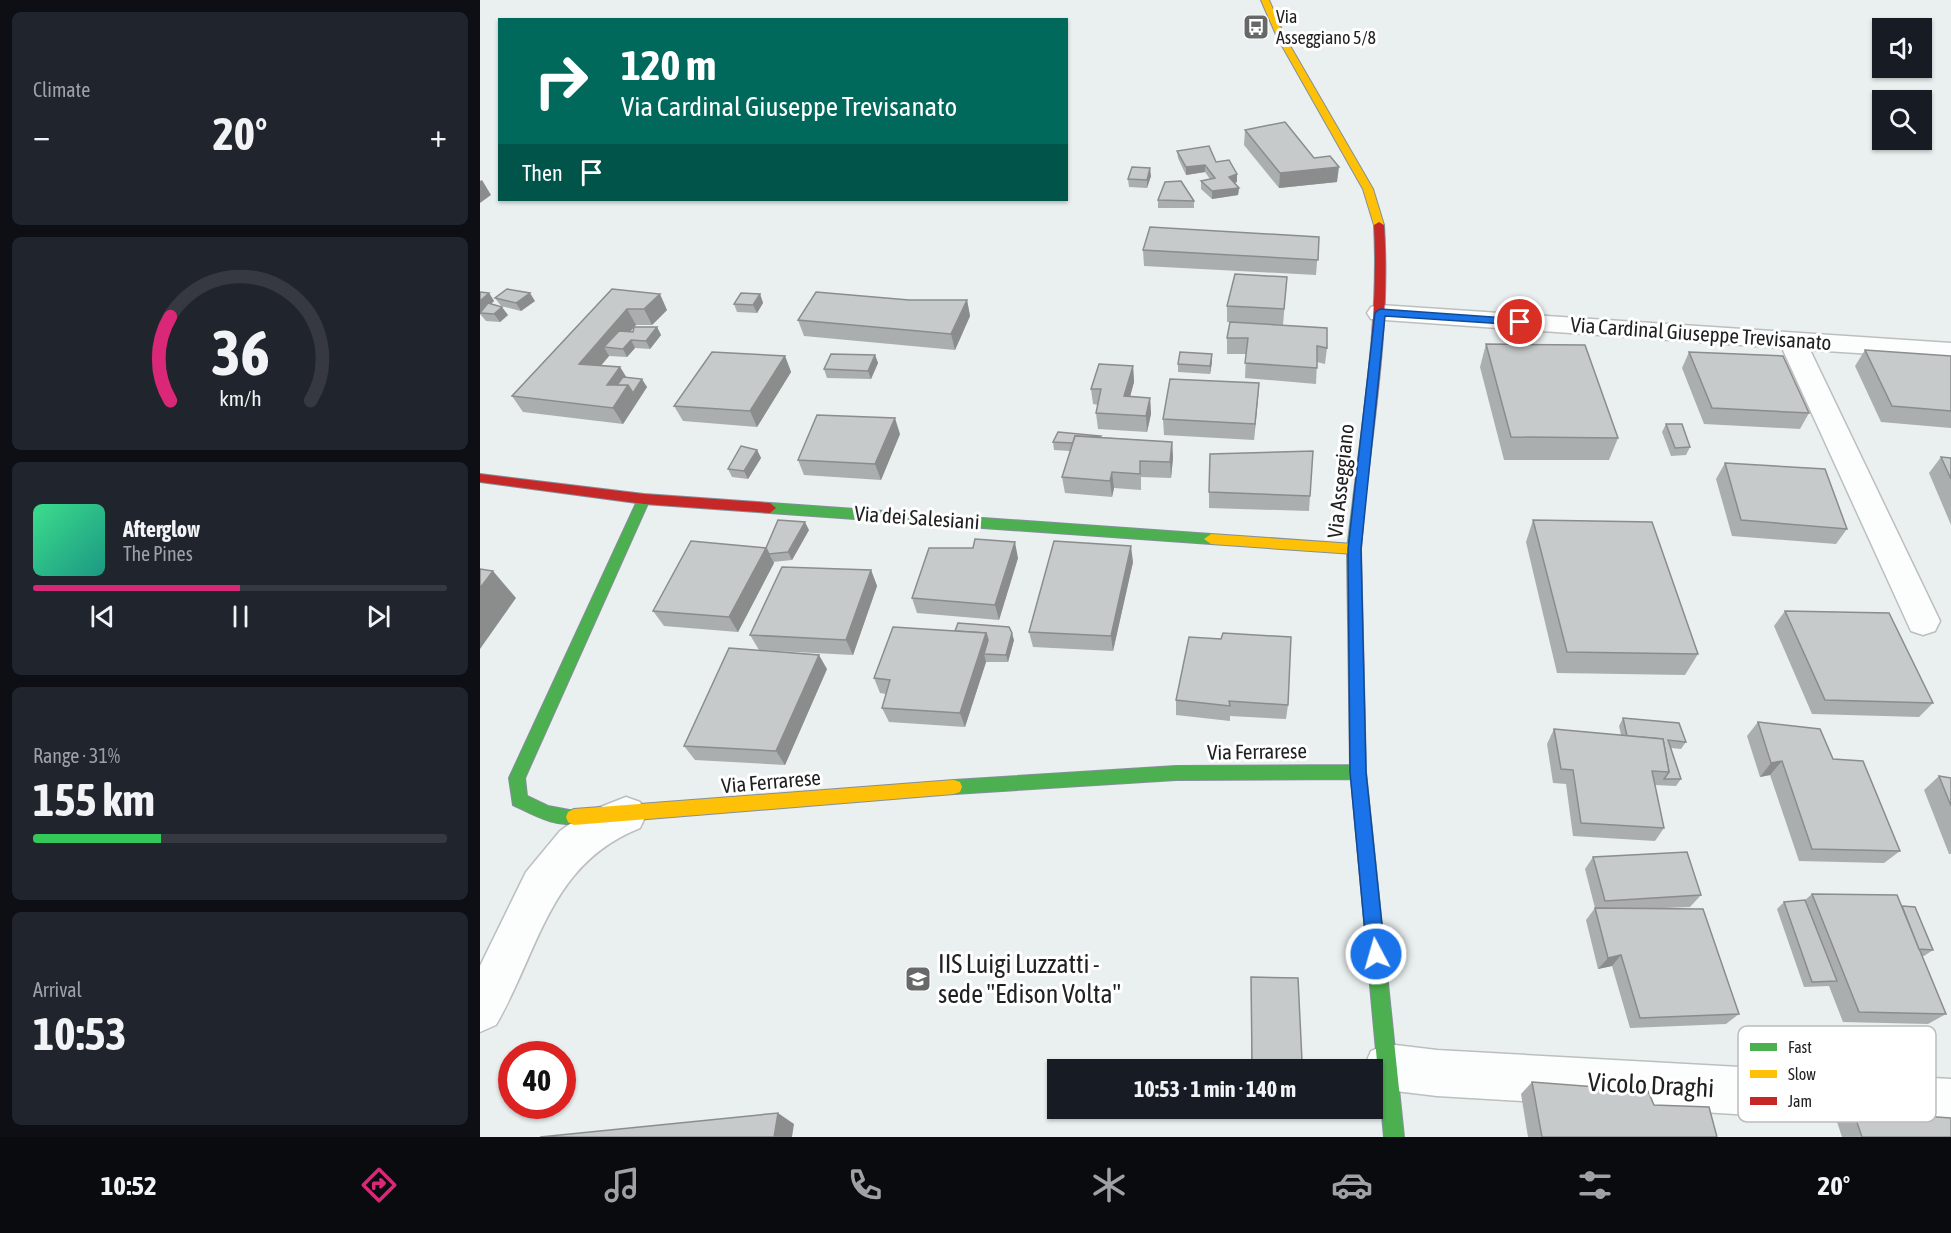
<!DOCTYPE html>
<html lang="en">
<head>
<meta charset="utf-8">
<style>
  body { margin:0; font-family:"Asap Condensed",sans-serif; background:#20242c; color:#f1f3f6; height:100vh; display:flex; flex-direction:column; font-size:22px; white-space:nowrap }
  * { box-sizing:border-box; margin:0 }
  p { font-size:20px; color:#9ea1a6 }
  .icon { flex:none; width:33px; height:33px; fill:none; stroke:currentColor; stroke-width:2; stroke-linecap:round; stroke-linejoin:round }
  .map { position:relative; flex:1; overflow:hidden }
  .side { display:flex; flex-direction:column; gap:12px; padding:12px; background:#0d0f14; width:480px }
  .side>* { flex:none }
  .guide { position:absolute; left:18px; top:18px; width:570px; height:183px; border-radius:0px; box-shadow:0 2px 4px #0004; background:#00695c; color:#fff; overflow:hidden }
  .buttons { position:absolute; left:1392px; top:18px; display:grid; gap:12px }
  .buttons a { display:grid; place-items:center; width:60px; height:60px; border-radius:0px; background:#171b24; box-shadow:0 2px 4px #0004; font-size:30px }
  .speed { position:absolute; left:18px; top:1041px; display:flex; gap:12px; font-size:30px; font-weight:700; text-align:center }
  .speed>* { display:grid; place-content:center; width:78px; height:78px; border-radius:50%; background:#171b24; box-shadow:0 2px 4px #0004; line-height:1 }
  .speed .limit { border:9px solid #d22; background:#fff; color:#111 }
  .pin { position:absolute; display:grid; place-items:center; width:51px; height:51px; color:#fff; margin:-26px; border:3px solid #fff; border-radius:50%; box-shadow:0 2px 6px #0007 }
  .me { position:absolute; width:66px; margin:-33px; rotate:354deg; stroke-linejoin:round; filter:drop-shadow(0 0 4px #0008) }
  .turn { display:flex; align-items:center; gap:21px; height:126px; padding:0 24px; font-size:27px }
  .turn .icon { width:78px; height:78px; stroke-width:2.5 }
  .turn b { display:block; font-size:42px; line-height:51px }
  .then { display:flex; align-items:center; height:57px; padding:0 24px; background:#0003; gap:12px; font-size:22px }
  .big { font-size:45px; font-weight:700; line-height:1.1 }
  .side .tile { flex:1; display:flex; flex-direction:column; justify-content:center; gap:9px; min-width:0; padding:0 21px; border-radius:9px; background:#20242c }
  .side .dial { align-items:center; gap:0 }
  .dial svg { height:156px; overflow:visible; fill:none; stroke:#363941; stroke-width:7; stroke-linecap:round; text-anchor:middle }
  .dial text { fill:#f1f3f6; stroke:none }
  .song { display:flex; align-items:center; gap:18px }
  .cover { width:72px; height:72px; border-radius:9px; background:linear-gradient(135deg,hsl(150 70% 55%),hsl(170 70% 35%)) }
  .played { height:6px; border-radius:3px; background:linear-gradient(90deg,#db2777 50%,#363941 50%) }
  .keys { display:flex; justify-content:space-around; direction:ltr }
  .heat { display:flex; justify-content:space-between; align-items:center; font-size:33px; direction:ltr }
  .charge { height:9px; border-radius:4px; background:linear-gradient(90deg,#34c759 31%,#363941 0) }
  .trip { position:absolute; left:567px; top:1059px; width:336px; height:60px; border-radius:0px; background:#171b24; box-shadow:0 2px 4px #0004; font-weight:700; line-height:60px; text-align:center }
  .tabs { display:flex; height:96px; justify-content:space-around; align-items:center; background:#090b0e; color:#9ea1a6 }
  .tabs .icon { width:42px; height:42px }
  .tabs .selected { color:#db2777 }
  .tabs b { font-size:27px; color:#f1f3f6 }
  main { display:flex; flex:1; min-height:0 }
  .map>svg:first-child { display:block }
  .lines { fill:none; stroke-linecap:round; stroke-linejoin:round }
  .street-casing { stroke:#bdbfbf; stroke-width:3 }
  .fast-casing { stroke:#838f99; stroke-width:2 }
  .slow-casing { stroke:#838f99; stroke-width:2 }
  .jam-casing { stroke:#838f99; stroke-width:2 }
  .street { fill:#fcfdfd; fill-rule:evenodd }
  .fast { fill:#4caf50; fill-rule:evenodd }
  .slow { fill:#ffc107; fill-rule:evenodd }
  .jam { fill:#c62828; fill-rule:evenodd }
  .wall { fill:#aaaeae }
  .shaded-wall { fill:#8b8d8d }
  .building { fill:#c6caca; stroke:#8b8d8d; stroke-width:1.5 }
  .route { fill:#1a73e8; stroke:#114b97; stroke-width:1.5 }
  .labels { text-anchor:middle; stroke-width:6; stroke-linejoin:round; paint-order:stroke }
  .far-poi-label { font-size:18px; fill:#212121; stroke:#fff; text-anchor:start }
  .street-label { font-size:21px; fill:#212121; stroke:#fff }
  .near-poi-label { font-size:26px; fill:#212121; stroke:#fff; text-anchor:start }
  .near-street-label { font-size:26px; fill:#212121; stroke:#fff }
  .key { fill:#fff; stroke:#bcbcbc; stroke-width:1.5 }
  .key-label { font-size:16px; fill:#212121 }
</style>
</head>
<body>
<main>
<section class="side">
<div class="tile"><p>Climate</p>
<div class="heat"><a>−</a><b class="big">20°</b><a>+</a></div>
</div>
<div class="tile dial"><svg viewBox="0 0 100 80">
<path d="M14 69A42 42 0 1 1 86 69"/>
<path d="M14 69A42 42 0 0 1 14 26" stroke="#db2777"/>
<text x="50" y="56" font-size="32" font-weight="700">36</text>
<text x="50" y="72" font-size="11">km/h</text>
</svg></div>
<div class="tile">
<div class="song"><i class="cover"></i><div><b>Afterglow</b><p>The Pines</p></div></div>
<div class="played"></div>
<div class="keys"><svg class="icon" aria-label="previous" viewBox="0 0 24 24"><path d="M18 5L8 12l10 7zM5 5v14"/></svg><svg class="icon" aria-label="pause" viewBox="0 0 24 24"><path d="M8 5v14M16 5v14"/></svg><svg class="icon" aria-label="next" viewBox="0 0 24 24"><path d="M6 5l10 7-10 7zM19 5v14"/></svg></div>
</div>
<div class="tile"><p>Range · 31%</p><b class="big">155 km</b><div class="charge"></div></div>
<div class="tile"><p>Arrival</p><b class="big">10:53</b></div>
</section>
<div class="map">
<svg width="1471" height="1137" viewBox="0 0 1471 1137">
  <rect width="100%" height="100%" fill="#eaefef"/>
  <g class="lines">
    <g class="street-casing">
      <g id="street">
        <path d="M900 305 1471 343V359L1330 350 1460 621 1455 631 1443 635 1431 631 1302 348 891 319 887 313 891 307Z"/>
        <path d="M146 797 160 802 166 815 160 828C69 864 60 949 16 1025L0 1032V966L46 872 80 831 105 813Z"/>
        <path d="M907 1044 957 1050 1471 1079V1127L957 1096 907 1090 892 1084V1070H885L884 1067 891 1051Z"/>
      </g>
    </g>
    <g class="fast-casing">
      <g id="fast">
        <path d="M164 494 170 499 45 778 47 796 68 806 100 812 102 817 100 822C79 830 52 814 33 805L29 778 158 499Z"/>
        <path d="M879 495 885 500 881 549 886 772 924 1137H904L871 779 696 780 474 794 468 792 466 787 468 782 474 780 696 766 870 765 867 549 873 500Z"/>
        <path d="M290 503 731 534 738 539 731 544 290 513 284 508Z"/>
      </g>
    </g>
    <g class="slow-casing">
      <g id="slow">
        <path d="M781 0H789L805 37 893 189 904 225 902 227 894 225 883 189 797 37Z"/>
        <path d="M731 534 874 544 881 549 874 554 731 544 724 539Z"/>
        <path d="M474 780 480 782 482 787 480 792 474 794 94 825 88 822 86 817 88 812 94 809Z"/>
      </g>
    </g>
    <g class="jam-casing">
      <g id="jam">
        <path d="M899 222 904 225C910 318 896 408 885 500L879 505 873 500C884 408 899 318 894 225Z"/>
        <path d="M0 474 164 494 290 503 296 508 290 513 164 504 0 482Z"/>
      </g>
    </g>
    <use href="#street" class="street"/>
    <use href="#fast" class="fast"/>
    <use href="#slow" class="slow"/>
    <use href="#jam" class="jam"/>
  </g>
  <g class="wall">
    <path d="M765 130 834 158 857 182 799 188 764 145Z"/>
    <path d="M697 151 736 162 757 182 754 183 759 188 758 195 732 199 721 189V181L730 179 725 172 706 175 698 158Z"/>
    <path d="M671 176 667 188 649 187 648 179Z"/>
    <path d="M678 200 714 201V208H678Z"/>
    <path d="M839 237 836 275 664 266 663 250Z"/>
    <path d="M807 277 803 325 747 322V306Z"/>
    <path d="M132 289 187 310 172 325H156L150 332 177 327 181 335 170 349 155 348 147 357 129 356 121 366 140 367 146 377 167 387 143 424 43 412 32 396Z"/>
    <path d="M0 292 9 293 14 301 11 304 28 315 20 322 6 321 0 314Z"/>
    <path d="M280 294 283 303 277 313 257 312 254 304Z"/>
    <path d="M15 298 55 301 41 311 21 306Z"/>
    <path d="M429 300H487L490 316 475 350 324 336 318 320Z"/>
    <path d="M750 322 847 348 845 364 837 362 836 384 765 378 766 354H747V338Z"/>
    <path d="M1006 344 1138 438 1129 460H1024L1000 367Z"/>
    <path d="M1385 350 1471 356V428L1401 422 1375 366Z"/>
    <path d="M1209 352 1329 413 1320 429 1224 424 1202 368Z"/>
    <path d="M732 354V362L730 374 698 372V364Z"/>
    <path d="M395 355 398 363 391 379 347 378 344 369Z"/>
    <path d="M305 356 311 372 277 427 203 421 194 406Z"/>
    <path d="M653 366 654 382 650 396 670 398 671 414 667 432 618 429 616 413 618 405 613 404 611 389Z"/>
    <path d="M779 383 774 440 684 435 683 419Z"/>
    <path d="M1186 424 1210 447 1206 455 1191 456 1182 432Z"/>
    <path d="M420 434 401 480 324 475 318 460Z"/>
    <path d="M621 436V437L692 442 693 458 691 478 661 477V490L634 488 632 497 585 493 582 477 590 451 574 450 573 442Z"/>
    <path d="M277 450 281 458 268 479 252 477 248 469Z"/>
    <path d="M1461 457 1471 458V525L1449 473Z"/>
    <path d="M1245 463 1367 529 1356 544 1252 536 1236 479Z"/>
    <path d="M729 492 830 496 829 511 729 508Z"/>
    <path d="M1053 520 1218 654 1205 675 1077 673 1046 542Z"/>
    <path d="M329 530 312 560 293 562 294 563 258 632 184 626 173 611 286 548Z"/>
    <path d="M538 558 519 620 437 613 432 598Z"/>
    <path d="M653 562 633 651 553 647 549 632Z"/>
    <path d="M391 570 397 586 373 655 279 650 270 635Z"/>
    <path d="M1305 611 1453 703 1439 717 1332 714 1294 626Z"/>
    <path d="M709 637 808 705 806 719 750 716V721L696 715V700Z"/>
    <path d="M534 640 528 662H506L485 727 409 722 402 708 406 694 400 693 394 678Z"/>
    <path d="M347 669 305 765 215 760 204 746Z"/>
    <path d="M1143 718 1206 742 1201 749 1191 748 1201 779 1196 786 1175 785 1184 828 1175 841 1093 836 1086 784 1073 783 1067 744 1074 729 1141 735 1139 726Z"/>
    <path d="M1278 722 1353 759 1420 851 1404 863 1319 861 1290 775 1280 777 1267 736Z"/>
    <path d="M1459 776 1471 778V854H1469L1444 790Z"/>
    <path d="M1113 857 1221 895 1210 907 1185 908 1259 1014 1246 1024 1150 1028 1132 966 1118 969 1106 920 1115 908 1105 869Z"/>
    <path d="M1332 894 1422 906 1453 950 1444 956H1442L1466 1014 1448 1024 1363 1022 1349 986 1324 987 1297 909 1304 902 1325 900Z"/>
    <path d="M771 977 822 1061 821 1065H771Z"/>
    <path d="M1052 1082 1174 1105 1237 1137H1048L1041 1094Z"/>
    <path d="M1373 1111 1471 1137H1362L1356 1119Z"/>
  </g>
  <g class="shaded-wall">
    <path d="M725 165V172L706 175V167Z"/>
    <path d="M859 167 857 182 799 188 800 173Z"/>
    <path d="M670 168 671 176 667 188V180Z"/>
    <path d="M757 174V182L749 185V177Z"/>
    <path d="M2 180 11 195 0 203V181Z"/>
    <path d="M759 188 758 195 732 199V191Z"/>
    <path d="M9 293 14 301 0 314V301Z"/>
    <path d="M50 293 55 301 41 311 36 303Z"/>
    <path d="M180 294 187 310 172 325 164 309Z"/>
    <path d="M280 294 283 303 277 313 273 305Z"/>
    <path d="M487 300 490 316 475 350 471 334Z"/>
    <path d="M22 307 28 315 20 322 14 314Z"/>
    <path d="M147 309 156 325 136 348 124 347 129 356 108 380 99 364Z"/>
    <path d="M177 327 181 335 170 349 166 341Z"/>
    <path d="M151 340 155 348 147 357 143 349Z"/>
    <path d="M732 354V362L730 374V366Z"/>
    <path d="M395 355 398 363 391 379 388 371Z"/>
    <path d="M305 356 311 372 277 427 270 411Z"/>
    <path d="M653 366 654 382 646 412 644 396Z"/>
    <path d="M140 367 150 383 142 393 127 385Z"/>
    <path d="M162 379 167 387 143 424 133 408 148 385Z"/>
    <path d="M779 383 778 399 774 440 775 424Z"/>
    <path d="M670 398 671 414 667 432 666 416Z"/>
    <path d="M415 418 420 434 401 480 395 464Z"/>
    <path d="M692 442 693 458 691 478 690 462Z"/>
    <path d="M277 450 281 458 268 479 264 471Z"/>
    <path d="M632 472 634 488 632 497 630 481Z"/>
    <path d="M325 522 329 530 312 560 308 552Z"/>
    <path d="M535 542 538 558 519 620 515 605Z"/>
    <path d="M651 546 653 562 633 651 631 636Z"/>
    <path d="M286 548 294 563 258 632 249 617Z"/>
    <path d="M391 570 397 586 373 655 366 640Z"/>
    <path d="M13 571 36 598 0 649V588Z"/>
    <path d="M506 633 511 648 504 654 506 662 485 727 480 713Z"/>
    <path d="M532 633 534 640 528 662 526 655Z"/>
    <path d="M339 655 347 669 305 765 296 751Z"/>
    <path d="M1302 761 1290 775 1280 777 1291 763Z"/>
    <path d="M1141 955 1132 966 1118 969 1128 958Z"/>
    <path d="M298 1113 314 1124 312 1137H294Z"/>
  </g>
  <g class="building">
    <path d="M805 122 834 158 850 156 859 167 800 173 765 130Z"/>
    <path d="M729 146 736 162 749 160 757 174 749 177 759 188 732 191 721 181 735 178 725 165 706 167 697 151Z"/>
    <path d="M652 167 670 168 667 180 648 179Z"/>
    <path d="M701 181 714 201 678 200 685 182Z"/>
    <path d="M670 227 839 237 838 260 663 250Z"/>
    <path d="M755 274 807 277 804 309 747 306Z"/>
    <path d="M27 289 50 293 36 303 15 298Z"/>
    <path d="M132 289 180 294 164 309H147L99 364 140 367 127 385H148L133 408 32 396Z"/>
    <path d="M0 292 9 293 0 301Z"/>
    <path d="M336 292 429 300H487L471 334 318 320Z"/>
    <path d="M261 293 280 294 273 305 254 304Z"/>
    <path d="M8 303 22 307 14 314 0 313Z"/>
    <path d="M750 322 847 328V348L837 346V368L765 363 768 338H747Z"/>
    <path d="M154 327H177L166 341 151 340 143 349 124 347 139 331 153 332Z"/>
    <path d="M1006 344 1105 345 1138 438 1031 437Z"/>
    <path d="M1385 350 1471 356V411L1412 406Z"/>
    <path d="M232 352 305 356 270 411 194 406Z"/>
    <path d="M700 352 732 354 730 366 698 364Z"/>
    <path d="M1209 352 1303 356 1329 413 1232 408Z"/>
    <path d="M351 354 395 355 388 371 344 369Z"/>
    <path d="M619 364 653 366 644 396 670 398 666 416 616 413 621 389H611Z"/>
    <path d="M143 377 162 379 153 393 148 385H137Z"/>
    <path d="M690 379 779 383 775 424 683 419Z"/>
    <path d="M337 415 415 418 395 464 318 460Z"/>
    <path d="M1186 424H1202L1210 447 1195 448Z"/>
    <path d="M578 432 621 436 620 437 595 436 593 443 573 442Z"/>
    <path d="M595 436 692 442 690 462 660 461V474L632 472 630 481 582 477Z"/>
    <path d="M261 446 277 450 264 471 248 469Z"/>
    <path d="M833 451 830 496 729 492 730 454Z"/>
    <path d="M1461 457 1471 458V479Z"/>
    <path d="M1245 463 1345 469 1367 529 1261 520Z"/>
    <path d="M298 520 325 522 308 552 289 554 286 548Z"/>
    <path d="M1053 520 1172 522 1218 654 1087 652Z"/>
    <path d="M495 539 535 542 515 605 432 598 449 548H493Z"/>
    <path d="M211 541 286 548 249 617 173 611Z"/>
    <path d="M574 541 651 546 631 636 549 632Z"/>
    <path d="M302 567 391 570 366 640 270 635Z"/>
    <path d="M0 569 13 571 0 588Z"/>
    <path d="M1305 611 1409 613 1453 703 1345 700Z"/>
    <path d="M478 623 529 627 532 633 526 655 504 654 508 640 506 633 475 631Z"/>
    <path d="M413 627 506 633 480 713 402 708 410 680 394 678Z"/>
    <path d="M743 633 811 637 808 705 749 701 750 706 696 700 709 637 741 639Z"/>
    <path d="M249 648 339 655 296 751 204 746Z"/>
    <path d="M1143 718 1199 723 1206 742 1188 740 1201 779H1184L1189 772 1183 739 1147 736Z"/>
    <path d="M1278 722 1340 729 1353 759 1383 761 1420 851 1332 849 1302 761 1291 763Z"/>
    <path d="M1074 729 1183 739 1189 772 1172 771 1184 828 1101 823 1093 770 1081 769Z"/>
    <path d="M1459 776 1471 778V806Z"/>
    <path d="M1207 852 1221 895 1125 901 1113 857Z"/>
    <path d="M1332 894 1417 895 1466 1014 1379 1012Z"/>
    <path d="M1325 900 1357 981 1332 982 1304 902Z"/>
    <path d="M1422 906 1435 907 1453 950 1439 949Z"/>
    <path d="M1115 908 1223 909 1259 1014 1160 1018 1141 955 1128 958Z"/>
    <path d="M771 977 818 978 822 1061 772 1060Z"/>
    <path d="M1052 1082 1168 1091 1174 1105 1229 1107 1237 1137H1062Z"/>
    <path d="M1373 1111 1471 1118V1137H1382Z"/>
    <path d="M298 1113 294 1137H60Z"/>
  </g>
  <path class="route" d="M900 309 1040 319 1045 322 1040 325 905 316 881 549 886 772 905 954 902 960 896 963 889 960 887 954 870 772 868 549 895 313Z"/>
  <defs>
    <g id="bus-square" transform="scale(1.35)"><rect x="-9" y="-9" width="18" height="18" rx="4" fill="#676969" stroke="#fff"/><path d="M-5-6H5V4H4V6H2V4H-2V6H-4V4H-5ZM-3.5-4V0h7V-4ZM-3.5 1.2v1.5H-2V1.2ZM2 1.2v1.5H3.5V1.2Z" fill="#fff"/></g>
    <g id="school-square" transform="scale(1.35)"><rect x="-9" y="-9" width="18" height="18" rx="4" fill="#676969" stroke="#fff"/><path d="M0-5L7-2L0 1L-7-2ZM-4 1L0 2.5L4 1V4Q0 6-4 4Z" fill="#fff"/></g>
  </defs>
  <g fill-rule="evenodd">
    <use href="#bus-square" x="776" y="27"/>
    <use href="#school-square" x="438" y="979"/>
  </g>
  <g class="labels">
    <g class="far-poi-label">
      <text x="796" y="23">Via<tspan x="796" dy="21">Asseggiano 5/8</tspan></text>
    </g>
    <g class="street-label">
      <text transform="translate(1221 334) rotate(4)" y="7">Via Cardinal Giuseppe Trevisanato</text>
      <text transform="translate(861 481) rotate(-84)" y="7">Via Asseggiano</text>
      <text transform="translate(437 518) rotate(4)" y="7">Via dei Salesiani</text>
      <text transform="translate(777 752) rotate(-1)" y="7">Via Ferrarese</text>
      <text transform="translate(291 782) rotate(-5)" y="7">Via Ferrarese</text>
    </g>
    <g class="near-poi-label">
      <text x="458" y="973">IIS Luigi Luzzatti -<tspan x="458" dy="30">sede "Edison Volta"</tspan></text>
    </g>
    <g class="near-street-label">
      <text transform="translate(1171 1085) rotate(3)" y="9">Vicolo Draghi</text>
    </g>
  </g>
  <rect x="1258" y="1026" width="198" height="96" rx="9" class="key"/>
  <rect x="1270" y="1043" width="27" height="8" fill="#4caf50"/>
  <rect x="1270" y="1070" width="27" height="8" fill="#ffc107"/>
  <rect x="1270" y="1097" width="27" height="8" fill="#c62828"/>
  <g class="key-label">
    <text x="1308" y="1053">Fast</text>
    <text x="1308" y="1080">Slow</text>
    <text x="1308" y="1107">Jam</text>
  </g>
</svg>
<div class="buttons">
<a><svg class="icon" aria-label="sound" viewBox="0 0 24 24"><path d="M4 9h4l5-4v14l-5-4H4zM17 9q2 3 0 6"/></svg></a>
<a><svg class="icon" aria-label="search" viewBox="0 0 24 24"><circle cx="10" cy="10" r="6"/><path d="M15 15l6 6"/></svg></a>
</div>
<div class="speed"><div class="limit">40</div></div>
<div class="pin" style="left:1040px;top:322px;background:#d93025"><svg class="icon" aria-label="arrive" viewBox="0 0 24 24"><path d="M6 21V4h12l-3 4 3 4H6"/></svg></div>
<svg class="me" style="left:896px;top:954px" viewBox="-20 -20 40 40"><circle r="17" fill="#1a73e8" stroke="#fff" stroke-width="3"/><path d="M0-11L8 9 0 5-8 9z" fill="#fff"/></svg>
<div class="trip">10:53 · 1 min · 140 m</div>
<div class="guide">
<div class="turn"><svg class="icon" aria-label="right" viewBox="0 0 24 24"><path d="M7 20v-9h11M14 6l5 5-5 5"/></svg><div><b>120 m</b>Via Cardinal Giuseppe Trevisanato</div></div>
<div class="then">Then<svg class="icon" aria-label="arrive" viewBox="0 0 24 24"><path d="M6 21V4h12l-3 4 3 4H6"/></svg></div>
</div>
</div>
</main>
<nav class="tabs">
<b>10:52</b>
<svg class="icon selected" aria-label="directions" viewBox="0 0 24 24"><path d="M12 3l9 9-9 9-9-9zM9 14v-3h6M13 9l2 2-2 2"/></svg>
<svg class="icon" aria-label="music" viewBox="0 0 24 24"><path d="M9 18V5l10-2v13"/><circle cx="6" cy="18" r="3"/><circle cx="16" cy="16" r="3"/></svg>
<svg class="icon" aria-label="phone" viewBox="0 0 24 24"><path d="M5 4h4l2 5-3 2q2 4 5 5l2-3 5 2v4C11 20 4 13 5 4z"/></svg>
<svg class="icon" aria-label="climate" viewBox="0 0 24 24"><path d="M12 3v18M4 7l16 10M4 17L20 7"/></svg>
<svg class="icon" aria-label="car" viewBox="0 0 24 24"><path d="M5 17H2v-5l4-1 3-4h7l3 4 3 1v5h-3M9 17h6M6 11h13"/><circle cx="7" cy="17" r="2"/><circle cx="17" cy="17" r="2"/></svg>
<svg class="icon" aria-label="filters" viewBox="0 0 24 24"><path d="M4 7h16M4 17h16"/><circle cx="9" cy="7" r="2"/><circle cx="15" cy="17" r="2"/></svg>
<b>20°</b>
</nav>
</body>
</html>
